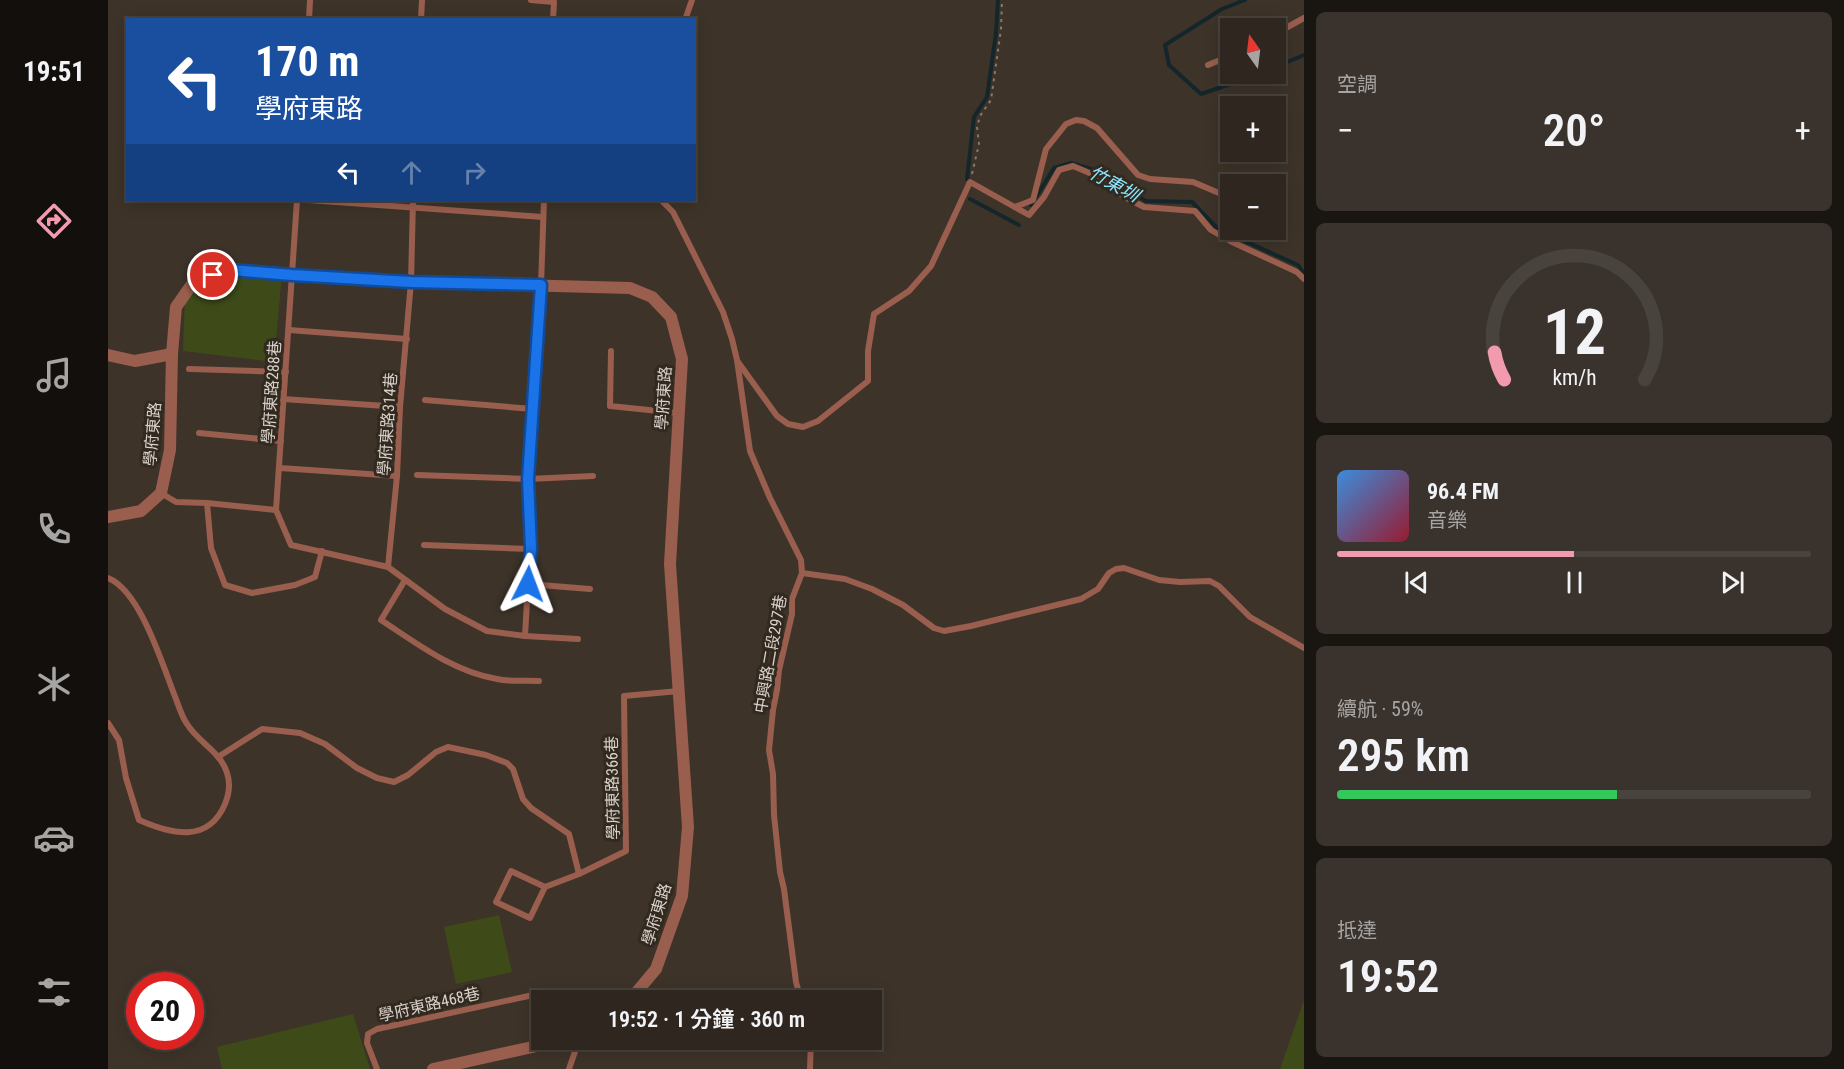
<!DOCTYPE html>
<html lang="zh-TW">
<head>
<meta charset="utf-8">
<style>
  body { margin:0; font-family:"Roboto Condensed","Noto Sans TC",sans-serif; background:#3a322c; color:#f1f3f6; height:100vh; display:flex; flex-direction:column; font-size:22px; white-space:nowrap }
  * { box-sizing:border-box; margin:0 }
  p { font-size:20px; color:#a7a5a4 }
  .icon { flex:none; width:33px; height:33px; fill:none; stroke:currentColor; stroke-width:2; stroke-linecap:round; stroke-linejoin:round }
  .map { position:relative; flex:1; overflow:hidden }
  .sheet { display:flex; flex-direction:column; gap:12px; padding:12px; background:#191511; width:540px }
  .sheet>* { flex:none }
  .guide { position:absolute; left:18px; top:18px; width:570px; height:183px; border-radius:0px; box-shadow:0 3px 15px #0003,0 0 0 2px #49433d; background:#1a4fa0; color:#fff; overflow:hidden }
  .needle { width:39px; rotate:346deg }
  .buttons { position:absolute; left:1112px; top:18px; display:grid; gap:12px }
  .buttons a { display:grid; place-items:center; width:66px; height:66px; border-radius:0px; background:#2e261f; box-shadow:0 3px 15px #0003,0 0 0 2px #49433d; font-size:30px }
  .speed { position:absolute; left:18px; top:972px; display:flex; gap:12px; font-size:30px; font-weight:700; text-align:center }
  .speed>* { display:grid; place-content:center; width:78px; height:78px; border-radius:50%; background:#2e261f; box-shadow:0 3px 15px #0003,0 0 0 2px #49433d; line-height:1 }
  .speed .limit { border:9px solid #d22; background:#fff; color:#111 }
  .pin { position:absolute; display:grid; place-items:center; width:51px; height:51px; color:#fff; margin:-26px; border:3px solid #fff; border-radius:50%; box-shadow:0 2px 6px #0007 }
  .me { position:absolute; width:66px; margin:-33px; rotate:3deg; stroke-linejoin:round; filter:drop-shadow(0 0 4px #0008) }
  .turn { display:flex; align-items:center; gap:21px; height:126px; padding:0 30px; font-size:27px }
  .turn .icon { width:78px; height:78px; stroke-width:2.5 }
  .turn b { display:block; font-size:42px; line-height:51px }
  .lanes { display:flex; align-items:center; height:57px; padding:0 30px; background:#0003; justify-content:center; gap:30px; direction:ltr }
  .lanes .off { opacity:.35 }
  .big { font-size:45px; font-weight:600; line-height:1.1 }
  .sheet .tile { flex:1; display:flex; flex-direction:column; justify-content:center; gap:9px; min-width:0; padding:0 21px; border-radius:9px; background:#3a322c }
  .sheet .dial { align-items:center; gap:0 }
  .dial svg { height:156px; overflow:visible; fill:none; stroke:#49433d; stroke-width:7; stroke-linecap:round; text-anchor:middle }
  .dial text { fill:#f1f3f6; stroke:none }
  .song { display:flex; align-items:center; gap:18px }
  .cover { width:72px; height:72px; border-radius:9px; background:linear-gradient(135deg,hsl(210 70% 55%),hsl(350 70% 35%)) }
  .played { height:6px; border-radius:3px; background:linear-gradient(90deg,#f29aae 50%,#49433d 50%) }
  .keys { display:flex; justify-content:space-around; direction:ltr }
  .heat { display:flex; justify-content:space-between; align-items:center; font-size:33px; direction:ltr }
  .charge { height:9px; border-radius:4px; background:linear-gradient(90deg,#34c759 59%,#49433d 0) }
  .trip { position:absolute; left:423px; top:990px; width:351px; height:60px; border-radius:0px; background:#2e261f; box-shadow:0 3px 15px #0003,0 0 0 2px #49433d; font-weight:600; line-height:60px; text-align:center }
  main { display:flex; flex:1; min-height:0 }
  .dock { display:flex; flex-direction:column; width:108px; justify-content:space-around; align-items:center; background:#120f0c; color:#a7a5a4 }
  .dock .icon { width:42px; height:42px }
  .dock .active { color:#f29aae }
  .dock b { font-size:27px; color:#f1f3f6 }
  .map>svg:first-child { display:block }
  .green { fill:#3e4b19 }
  .lines { fill:none; stroke-linecap:round; stroke-linejoin:round }
  .stream { stroke:#15262b; stroke-width:4 }
  .path { stroke:#837b72; stroke-width:2; stroke-dasharray:3 4.5; stroke-linecap:butt }
  .lane { stroke:#9a5e4e; stroke-width:6 }
  .street { stroke:#9a5e4e; stroke-width:12 }
  .route-casing { stroke:#114b97; stroke-width:15 }
  .route { stroke:#1a73e8; stroke-width:10 }
  .labels { text-anchor:middle; stroke-width:6; stroke-linejoin:round; paint-order:stroke }
  .street-label { font-size:16px; fill:#d9d2cc; stroke:#32291f }
  .water-label { font-size:18px; font-style:italic; fill:#8de6ff; stroke:#32291f }
</style>
</head>
<body>
<main>
<nav class="dock">
<b>19:51</b>
<svg class="icon active" aria-label="directions" viewBox="0 0 24 24"><path d="M12 3l9 9-9 9-9-9zM9 14v-3h6M13 9l2 2-2 2"/></svg>
<svg class="icon" aria-label="music" viewBox="0 0 24 24"><path d="M9 18V5l10-2v13"/><circle cx="6" cy="18" r="3"/><circle cx="16" cy="16" r="3"/></svg>
<svg class="icon" aria-label="phone" viewBox="0 0 24 24"><path d="M5 4h4l2 5-3 2q2 4 5 5l2-3 5 2v4C11 20 4 13 5 4z"/></svg>
<svg class="icon" aria-label="climate" viewBox="0 0 24 24"><path d="M12 3v18M4 7l16 10M4 17L20 7"/></svg>
<svg class="icon" aria-label="car" viewBox="0 0 24 24"><path d="M5 17H2v-5l4-1 3-4h7l3 4 3 1v5h-3M9 17h6M6 11h13"/><circle cx="7" cy="17" r="2"/><circle cx="17" cy="17" r="2"/></svg>
<svg class="icon" aria-label="filters" viewBox="0 0 24 24"><path d="M4 7h16M4 17h16"/><circle cx="9" cy="7" r="2"/><circle cx="15" cy="17" r="2"/></svg>
</nav>
<div class="map">
<svg width="1196" height="1069" viewBox="0 0 1196 1069">
  <rect width="100%" height="100%" fill="#3d3329"/>
  <g class="green">
    <path d="M108 269 174 274 166 362 75 351 77 293Z"/>
    <path d="M391 915 404 972 348 984 336 927Z"/>
    <path d="M1196 1000V1069H1172Z"/>
    <path d="M245 1014 262 1069H114L109 1047Z"/>
  </g>
  <g class="lines">
    <g class="stream">
      <path d="M1137 0 1114 9 1057 45 1061 65 1093 94 1152 74"/>
      <path d="M1167 67 1196 55"/>
      <path d="M859 179 866 117 879 97 888 33 890 0"/>
      <path d="M862 199 911 225"/>
      <path d="M923 205 946 168 963 163 986 170 1038 201 1084 202 1110 229 1190 265 1196 274"/>
    </g>
    <path class="path" d="M864 174 871 144 869 127 872 116 883 100 893 29 894 0"/>
    <g class="lane">
      <path d="M423 0 446 2 445 20"/>
      <path d="M201 20 202 0"/>
      <path d="M313 20 314 0"/>
      <path d="M577 20 584 0"/>
      <path d="M1167 34 1196 18"/>
      <path d="M1100 65 1122 56"/>
      <path d="M189 200 168 510 183 545 280 567 337 609 379 631 417 636 470 639"/>
      <path d="M200 200 435 217"/>
      <path d="M553 200 565 212 615 312 624 339 629 360 642 451 662 498 693 560 694 573 684 599V614L671 670 669 690 665 710 661 750 665 774 666 815 672 872 676 889 688 982 693 1000"/>
      <path d="M907 207 925 200 938 149 958 124 968 120 976 121 989 128 1030 175 1042 179 1085 182 1111 193 1122 201"/>
      <path d="M181 330 299 339"/>
      <path d="M503 351 502 406 570 413"/>
      <path d="M630 362 669 416 680 424 695 427 710 421 760 381V351L766 314 801 291 823 266 862 182 921 215 936 197 951 170 965 166 984 174 1017 197 1036 207 1087 211 1103 230 1124 242 1189 272 1196 279"/>
      <path d="M81 369 178 372"/>
      <path d="M175 399 292 407"/>
      <path d="M317 400 425 409"/>
      <path d="M91 433 173 441"/>
      <path d="M172 468 289 476"/>
      <path d="M309 475 420 479 485 476"/>
      <path d="M53 493 68 502 99 503 168 510"/>
      <path d="M99 503 103 548 117 585 144 593 187 585 207 577 214 551"/>
      <path d="M316 545 422 549"/>
      <path d="M280 567 289 476 292 407 303 282 305 200"/>
      <path d="M694 573 737 579 764 589 795 605 826 628 836 631 863 626 973 599 990 589 1001 573 1008 569 1016 568 1051 580 1072 582 1102 581 1111 586 1142 617 1196 648"/>
      <path d="M0 578C33 591 55 667 68 699 71 707 74 717 79 724 90 742 113 752 119 773 123 784 121 794 117 804 100 844 63 834 31 820L18 778 11 740 0 723"/>
      <path d="M297 580 273 620C308 643 346 672 389 679 402 682 417 680 431 681"/>
      <path d="M420 584 482 589"/>
      <path d="M417 636 422 549 420 479 433 285 436 200"/>
      <path d="M110 757 154 729 192 733 217 744 249 768 269 778 286 782 300 775 328 752 340 747 378 755 399 763 405 769 415 799 423 808 461 834 471 874 518 851 516 696 571 691"/>
      <path d="M437 887 422 918 388 902 403 871 437 887 471 874"/>
      <path d="M269 1069 259 1043 260 1034 269 1029 425 995"/>
      <path d="M461 1069 471 1040"/>
      <path d="M702 1069 703 1040"/>
    </g>
    <g class="street">
      <path d="M64 354 68 307 87 280 123 269 184 275 303 282 522 288 544 297 563 317 574 359 562 564 580 827 574 896 548 969 522 1000"/>
      <path d="M0 355 27 361 64 354 62 450 53 493 33 511 0 517"/>
      <path d="M325 1069 456 1040"/>
    </g>
  </g>
  <g class="lines">
    <g class="route-casing">
      <path id="route" d="M105 275 123 270 184 275 303 282 433 285 420 479 423 549 420 584"/>
    </g>
    <use href="#route" class="route"/>
  </g>
  <g class="labels">
    <g class="street-label">
      <text transform="translate(163 392) rotate(-86)" y="6">學府東路288巷</text>
      <text transform="translate(555 398) rotate(-86)" y="6">學府東路</text>
      <text transform="translate(279 424) rotate(-86)" y="6">學府東路314巷</text>
      <text transform="translate(44 434) rotate(-85)" y="6">學府東路</text>
      <text transform="translate(662 654) rotate(-80)" y="6">中興路二段297巷</text>
      <text transform="translate(504 788) rotate(-91)" y="6">學府東路366巷</text>
      <text transform="translate(548 914) rotate(-73)" y="6">學府東路</text>
      <text transform="translate(321 1004) rotate(-13)" y="6">學府東路468巷</text>
    </g>
    <g class="water-label">
      <text transform="translate(1006 184) rotate(29)" y="6">竹東圳</text>
    </g>
  </g>
</svg>
<div class="buttons">
<a><svg class="needle" viewBox="-14 -14 28 28"><path d="M0-13l5 13h-10z" fill="#e53935"/><path d="M0 13l5-13h-10z" fill="#a7a5a4"/></svg></a>
<a>+</a>
<a>−</a>
</div>
<div class="speed"><div class="limit">20</div></div>
<div class="pin" style="left:105px;top:275px;background:#d93025"><svg class="icon" aria-label="arrive" viewBox="0 0 24 24"><path d="M6 21V4h12l-3 4 3 4H6"/></svg></div>
<svg class="me" style="left:420px;top:584px" viewBox="-20 -20 40 40"><path d="M0-17L14 15 0 8-14 15z" fill="#1a73e8" stroke="#fff" stroke-width="4"/></svg>
<div class="trip">19:52 · 1 分鐘 · 360 m</div>
<div class="guide">
<div class="turn"><svg class="icon" aria-label="left" viewBox="0 0 24 24"><path d="M17 20v-9H6M10 6l-5 5 5 5"/></svg><div><b>170 m</b>學府東路</div></div>
<div class="lanes"><svg class="icon" aria-label="left" viewBox="0 0 24 24"><path d="M17 20v-9H6M10 6l-5 5 5 5"/></svg><svg class="icon off" aria-label="ahead" viewBox="0 0 24 24"><path d="M12 20V5M6 11l6-6 6 6"/></svg><svg class="icon off" aria-label="right" viewBox="0 0 24 24"><path d="M7 20v-9h11M14 6l5 5-5 5"/></svg></div>
</div>
</div>
<section class="sheet">
<div class="tile"><p>空調</p>
<div class="heat"><a>−</a><b class="big">20°</b><a>+</a></div>
</div>
<div class="tile dial"><svg viewBox="0 0 100 80">
<path d="M14 69A42 42 0 1 1 86 69"/>
<path d="M14 69A42 42 0 0 1 9 55" stroke="#f29aae"/>
<text x="50" y="56" font-size="32" font-weight="700">12</text>
<text x="50" y="72" font-size="11">km/h</text>
</svg></div>
<div class="tile">
<div class="song"><i class="cover"></i><div><b>96.4 FM</b><p>音樂</p></div></div>
<div class="played"></div>
<div class="keys"><svg class="icon" aria-label="previous" viewBox="0 0 24 24"><path d="M18 5L8 12l10 7zM5 5v14"/></svg><svg class="icon" aria-label="pause" viewBox="0 0 24 24"><path d="M8 5v14M16 5v14"/></svg><svg class="icon" aria-label="next" viewBox="0 0 24 24"><path d="M6 5l10 7-10 7zM19 5v14"/></svg></div>
</div>
<div class="tile"><p>續航 · 59%</p><b class="big">295 km</b><div class="charge"></div></div>
<div class="tile"><p>抵達</p><b class="big">19:52</b></div>
</section>
</main>
</body>
</html>
